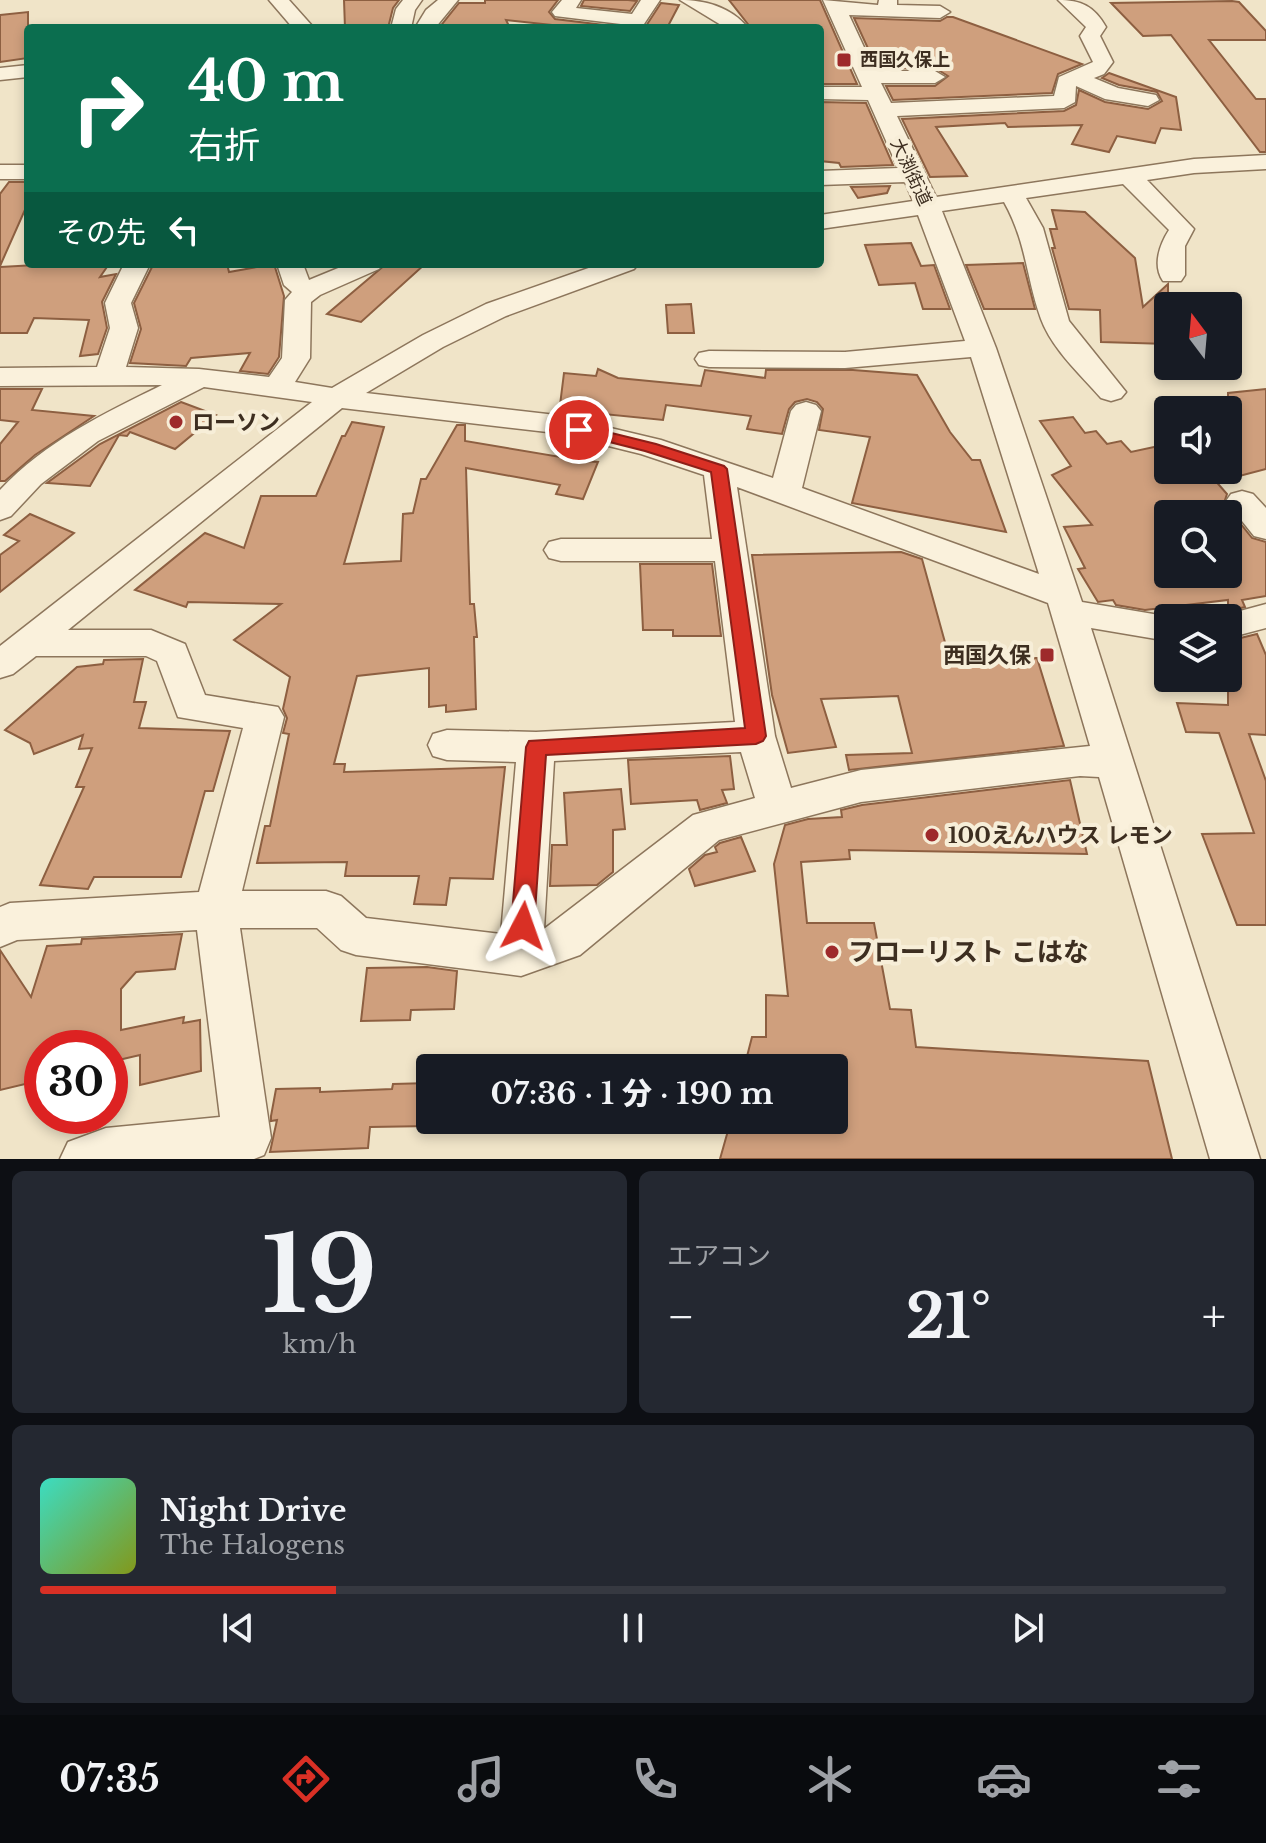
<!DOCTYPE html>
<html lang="ja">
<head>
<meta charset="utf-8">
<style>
  body { margin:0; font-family:"Libre Baskerville","Noto Sans JP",serif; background:#242831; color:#f1f3f6; height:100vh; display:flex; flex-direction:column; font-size:30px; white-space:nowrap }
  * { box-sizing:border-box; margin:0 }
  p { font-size:26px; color:#9ea1a6 }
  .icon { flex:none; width:44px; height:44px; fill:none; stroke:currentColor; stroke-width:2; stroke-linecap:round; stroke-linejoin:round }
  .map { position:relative; height:1159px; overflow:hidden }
  .details { display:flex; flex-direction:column; gap:12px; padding:12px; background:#0d0f14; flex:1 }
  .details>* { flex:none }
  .guide { position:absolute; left:24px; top:24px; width:800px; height:244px; border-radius:8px; box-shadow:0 4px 12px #0003; background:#0b6e4f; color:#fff; overflow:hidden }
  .needle { width:52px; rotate:344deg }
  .buttons { position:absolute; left:1154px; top:292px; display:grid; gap:16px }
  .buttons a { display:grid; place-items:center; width:88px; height:88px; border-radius:8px; background:#171b24; box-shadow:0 4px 12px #0003; font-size:40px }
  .speed { position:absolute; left:24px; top:1030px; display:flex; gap:16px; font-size:40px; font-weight:700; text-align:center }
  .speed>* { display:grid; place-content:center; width:104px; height:104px; border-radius:50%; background:#171b24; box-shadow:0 4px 12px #0003; line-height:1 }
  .speed .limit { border:12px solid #d22; background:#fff; color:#111 }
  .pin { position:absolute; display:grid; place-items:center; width:68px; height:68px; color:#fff; margin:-34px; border:4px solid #fff; border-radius:50%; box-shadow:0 2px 8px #0007 }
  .me { position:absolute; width:88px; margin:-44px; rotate:4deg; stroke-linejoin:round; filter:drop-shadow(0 0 6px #0008) }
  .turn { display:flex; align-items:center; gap:28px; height:168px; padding:0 32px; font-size:36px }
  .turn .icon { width:104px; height:104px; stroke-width:2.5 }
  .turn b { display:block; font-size:56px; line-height:68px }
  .then { display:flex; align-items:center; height:76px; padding:0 32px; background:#0003; gap:16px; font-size:30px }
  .big { font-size:60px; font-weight:800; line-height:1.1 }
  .details .widget { flex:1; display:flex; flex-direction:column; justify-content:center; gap:12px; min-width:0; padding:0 28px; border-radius:12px; background:#242831 }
  .details .dial { align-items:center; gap:0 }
  .dial b { font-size:104px; line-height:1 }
  .song { display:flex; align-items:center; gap:24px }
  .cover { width:96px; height:96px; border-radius:12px; background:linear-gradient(135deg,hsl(170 70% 55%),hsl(70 70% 35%)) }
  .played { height:8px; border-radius:4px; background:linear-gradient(90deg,#d93025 25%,#363941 25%) }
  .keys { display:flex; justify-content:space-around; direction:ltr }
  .heat { display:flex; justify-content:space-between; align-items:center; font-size:44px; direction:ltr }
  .details .tiles { flex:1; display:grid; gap:12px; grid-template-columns:1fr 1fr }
  .widget:last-child { grid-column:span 2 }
  .trip { position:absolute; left:416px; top:1054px; width:432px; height:80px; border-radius:8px; background:#171b24; box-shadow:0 4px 12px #0003; font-weight:800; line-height:80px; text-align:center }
  .tab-bar { display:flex; height:128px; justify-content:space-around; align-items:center; background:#090b0e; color:#9ea1a6 }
  .tab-bar .icon { width:56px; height:56px }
  .tab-bar .active { color:#d93025 }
  .tab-bar b { font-size:36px; color:#f1f3f6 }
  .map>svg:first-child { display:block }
  .building { fill:#cf9f7d; stroke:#8d5f41; stroke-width:2; fill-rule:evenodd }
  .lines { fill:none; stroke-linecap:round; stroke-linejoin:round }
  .minor-casing { stroke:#8d765c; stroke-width:3 }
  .minor { fill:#faf1dc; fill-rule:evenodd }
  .route { fill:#d93025; stroke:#8d1f18; stroke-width:2 }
  .poi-dot { fill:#9e2a2b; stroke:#f7eed8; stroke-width:3 }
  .labels { text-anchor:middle; stroke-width:8; stroke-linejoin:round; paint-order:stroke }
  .far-poi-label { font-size:18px; font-weight:bold; fill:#3d2e20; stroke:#f7eed8; text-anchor:start }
  .far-street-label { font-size:18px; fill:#3d2e20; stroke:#f7eed8 }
  .poi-label { font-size:22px; font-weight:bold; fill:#3d2e20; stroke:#f7eed8; text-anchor:start }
  .near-poi-label { font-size:26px; font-weight:bold; fill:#3d2e20; stroke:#f7eed8; text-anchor:start }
</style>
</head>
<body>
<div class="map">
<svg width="1266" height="1159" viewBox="0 0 1266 1159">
  <rect width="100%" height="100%" fill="#f0e4c8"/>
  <g class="building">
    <path d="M344 0H399L393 8 388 28H345Z"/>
    <path d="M485 0H558L549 12 555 19 629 28H580L506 20 510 28H439L459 3H485Z"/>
    <path d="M584 0H628L637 1 630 11 581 6Z"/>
    <path d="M729 0H820L857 84H820V28H751Z"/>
    <path d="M1232 1 1239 2 1266 31V40H1209L1256 99H1266V152H1260L1171 35 1143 36 1111 3Z"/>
    <path d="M661 3 679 5 667 28H641L646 26Z"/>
    <path d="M28 12V58L0 62V15Z"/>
    <path d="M947 17H953L1082 64 1058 74 1052 93 893 100 886 86H935L948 76 935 68H877L854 18 940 21Z"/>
    <path d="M1109 73 1176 97 1181 130 1161 128 1155 143 1117 136 1109 152 1072 144 1082 125 1008 127 1005 123 936 127 967 176 930 177 902 119 1064 111 1076 105 1079 90 1105 102 1148 109 1162 101 1157 92 1119 85 1102 78Z"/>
    <path d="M820 102 866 103 893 165 841 167 839 163 820 161Z"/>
    <path d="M9 182H28V203L0 266V194Z"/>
    <path d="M890 186 887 193 858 198 851 187Z"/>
    <path d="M1052 210 1085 212 1135 258 1143 307 1168 284V344L1101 342 1100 310 1069 309 1052 248H1055L1050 229H1057Z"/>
    <path d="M911 243 921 266 934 265 950 309H923L915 283 879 285 865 245Z"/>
    <path d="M1023 263 1035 309H984L966 265Z"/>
    <path d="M54 264H109L100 277 116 274 102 302 107 328 98 354 80 356 89 320 34 318 27 333H0V267Z"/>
    <path d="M167 264H227L229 272 274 264 284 296 279 357 268 374 240 371 250 353 191 358 186 366 130 363 141 329 134 303 152 267Z"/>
    <path d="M386 264H425L361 322 327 314Z"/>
    <path d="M691 304 694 333H668L666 305Z"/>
    <path d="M598 369 618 378 701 386 705 370 765 378 766 370H853L917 375 950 432 972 460H980L1006 532 852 503 870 437 819 430 823 409 817 402 807 399 795 402 789 409 782 434 747 429 751 416 666 405 663 420 604 414 601 423 577 417 581 407 560 405 564 373 596 376Z"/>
    <path d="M0 389H42L32 410 94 416 35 455 5 481H0V444L18 422 0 420Z"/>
    <path d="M1266 389V469L1228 479V393Z"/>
    <path d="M181 402 216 415 175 449 130 432 127 436 119 435 90 486 47 483 100 444Z"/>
    <path d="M1073 417 1085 433 1096 431 1107 444 1121 441 1131 452 1168 444V470H1206L1227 494 1224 503 1252 538 1266 542V596L1242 600 1245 607 1228 611V600L1145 610 1116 605 1113 600 1098 602 1078 569 1085 568 1064 527 1092 525 1052 475 1071 466 1040 421ZM1168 514H1228V574L1181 581 1177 574H1168Z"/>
    <path d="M352 422 384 427 344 564 401 561 403 514 413 513 421 479H426L457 425H465V441L560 457 567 439 592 445 586 461 598 462 583 499 556 494 560 485 466 468 470 604H474L477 637H474L476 709 446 712V705L429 707V668L357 676 334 764H345L344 772 505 767 493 879 450 878 446 905 414 904 419 876H345L347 862 257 863 265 826H270L289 734 283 733 287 718 283 709 290 677 234 640 281 604 188 602 186 607 135 590 205 533 244 548 261 496H316L342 436H345Z"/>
    <path d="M30 514 74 533 0 592V555L19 541 4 535Z"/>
    <path d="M901 552 922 559 946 646H961L964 659 1037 658 1064 746 849 770 846 755 912 753 898 696 821 699 836 747 788 753 772 695 752 555Z"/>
    <path d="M640 564H712L721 636H673V630H643Z"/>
    <path d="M1257 634 1266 655V735L1249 734 1266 781V925H1237L1202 834 1254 833 1219 733 1186 732 1177 703 1228 705V641Z"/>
    <path d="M143 659 134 702H146L139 728 230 731 213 791H205L181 877H94L88 889 40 885 84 787H76L92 748 79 749 83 735 34 754 30 743 5 730 77 667 103 664 104 660Z"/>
    <path d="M730 756 734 789 722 790 727 803 700 810 697 800 631 804 628 760Z"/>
    <path d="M1070 780 1087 854 849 850 850 859 801 862 807 923H874L890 1009 911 1010 916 1047 1148 1061 1172 1159H720L731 1120H834V1068H744L752 1037H766V995L788 996 774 864 785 825 808 819 842 817 841 810 862 805Z"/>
    <path d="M621 789 625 829 613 830V872L597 885 550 886 552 845H567L564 793Z"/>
    <path d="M741 837 755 871 695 886 689 869 705 855 717 852 715 847 720 843Z"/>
    <path d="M182 934 175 969 136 972 121 989V1030L184 1017 183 1023 200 1020 201 1071 140 1085V1055L110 1062V1048H42V1080L0 1090V950L31 997 47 946 81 944 82 939Z"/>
    <path d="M427 967 457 971 454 1009 411 1010 410 1020 361 1021 367 968Z"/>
    <path d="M430 1083V1126L370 1127 368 1148 270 1152 277 1120 271 1121V1116L276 1089 320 1088V1092L392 1089 393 1084Z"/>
  </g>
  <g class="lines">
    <g class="minor-casing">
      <g id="minor">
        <path d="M269 0H289L314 28H293Z"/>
        <path d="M403 0H422L415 10 411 28H391L396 9Z"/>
        <path d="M438 0H458L435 28H415L426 10Z"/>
        <path d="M562 0H581L576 8 632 14 641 0H660L644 24 637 26 555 16 552 12Z"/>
        <path d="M680 0C705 0 731 7 748 28H726Z"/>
        <path d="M823 0 878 5 879 0H897V5L940 6 950 12 940 18 849 15 875 71H935L945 77 935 83H881L891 103 1054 96 1059 77 1093 62 1080 36 1086 27 1058 0C1081 0 1094 6 1106 27L1100 36 1113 62 1104 74 1094 78 1118 88 1156 95 1159 100 1148 106 1105 99 1076 86 1075 102 1064 108 897 116 936 197 1194 159 1266 155V169L1194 173 1147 180 1194 229 1185 246V275L1181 281H1163C1152 265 1160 244 1169 230L1123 184 1026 198 1043 228 1069 321 1126 392 1121 398 1111 401 1101 398C1081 375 1052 349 1041 319 1026 278 1027 243 1004 202L942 211 996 348 1082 602 1177 618H1168V641L1091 628 1260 1159H1210L1099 777 1080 776 861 802 719 840 580 955 521 976 356 955 341 950 317 928H240L271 1138 264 1155 254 1159H60L68 1142 106 1128 220 1117 197 930 17 940 0 947V907L10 903 199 892 243 728 178 717 157 661 146 656H36L13 674 0 678V646L312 402 204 387 98 441 41 484 11 516 0 520V490C46 441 103 414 162 385L0 386V368L97 367 110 328 105 303 124 264H150L131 303 138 328 126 367 199 369 269 377 282 358 285 300 292 292 284 285 277 264H303L309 280 348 264H383L379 269 320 295 311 302 310 358 295 382 332 388 423 335 486 304 600 264H638L634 269 506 316 443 347 366 393 556 415 661 440 773 478 791 411 796 405 806 402 816 405 821 411 802 488 1039 574 971 357 845 368 709 367 699 365 695 359 699 353 709 351 845 352 965 341 918 215 820 229V215L913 201 905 182 820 185V171L898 168 868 100 820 99V87H862ZM342 408 556 433 641 454 704 475 712 539H561L549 542 544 550 549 558 561 561H715L735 722 536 732 447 730 433 734 428 745 433 756 447 760 516 762 501 934 366 918 341 896 326 891H242L284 717 278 707 205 695 185 644 151 630H68ZM737 487 1048 603 1090 746 861 770 791 788 775 736ZM741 752 755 798 693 815 544 929 554 761Z"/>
        <path d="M28 65V77L0 80V68Z"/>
        <rect x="0" y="165" width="28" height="14"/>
        <path d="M1242 491 1253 494 1266 508V539L1254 536 1226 501 1231 494Z"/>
        <path d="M1266 604V628L1228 638V618H1214Z"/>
      </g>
    </g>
    <use href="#minor" class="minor"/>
  </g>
  <path class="route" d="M579 425 656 444 724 466 727 469 766 736 763 741 756 744 546 755 534 926 531 933 523 936 515 933 511 926 526 747 529 741 745 728 711 472 645 451 574 433 571 430Z"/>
  <g class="poi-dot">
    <rect x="836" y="52" width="16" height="16" rx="4"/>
    <circle cx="176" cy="422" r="8"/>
    <rect x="1039" y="647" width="16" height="16" rx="4"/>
    <circle cx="932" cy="835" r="8"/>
    <circle cx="832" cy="952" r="8"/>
  </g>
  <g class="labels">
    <g class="far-poi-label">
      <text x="860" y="66">西国久保上</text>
    </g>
    <g class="far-street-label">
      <text transform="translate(911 172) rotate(65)" y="6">大渕街道</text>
    </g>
    <g class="poi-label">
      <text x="192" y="430">ローソン</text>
      <text x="1031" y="663" text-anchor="end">西国久保</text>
      <text x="948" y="843">100えんハウス レモン</text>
    </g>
    <g class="near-poi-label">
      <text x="848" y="961">フローリスト こはな</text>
    </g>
  </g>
</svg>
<div class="buttons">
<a><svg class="needle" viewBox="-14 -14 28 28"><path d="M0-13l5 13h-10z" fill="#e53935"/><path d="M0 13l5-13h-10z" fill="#9ea1a6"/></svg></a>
<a><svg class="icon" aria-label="sound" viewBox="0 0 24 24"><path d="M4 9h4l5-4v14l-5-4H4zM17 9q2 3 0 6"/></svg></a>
<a><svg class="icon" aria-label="search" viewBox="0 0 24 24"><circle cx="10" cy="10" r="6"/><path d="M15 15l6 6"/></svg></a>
<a><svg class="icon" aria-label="layers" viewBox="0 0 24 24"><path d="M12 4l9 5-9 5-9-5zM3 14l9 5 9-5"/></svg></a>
</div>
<div class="speed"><div class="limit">30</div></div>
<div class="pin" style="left:579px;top:430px;background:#d93025"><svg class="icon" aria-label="arrive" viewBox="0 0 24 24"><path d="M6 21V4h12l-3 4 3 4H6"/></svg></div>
<svg class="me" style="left:523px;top:926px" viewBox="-20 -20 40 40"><path d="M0-17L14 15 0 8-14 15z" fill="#d93025" stroke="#fff" stroke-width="4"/></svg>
<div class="trip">07:36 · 1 分 · 190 m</div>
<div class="guide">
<div class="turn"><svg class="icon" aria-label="right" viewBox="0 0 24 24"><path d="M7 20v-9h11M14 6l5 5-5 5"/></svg><div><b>40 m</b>右折</div></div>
<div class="then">その先<svg class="icon" aria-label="left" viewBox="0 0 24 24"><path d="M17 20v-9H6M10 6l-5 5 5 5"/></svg></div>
</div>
</div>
<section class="details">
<div class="tiles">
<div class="widget dial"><b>19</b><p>km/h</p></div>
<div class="widget"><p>エアコン</p>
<div class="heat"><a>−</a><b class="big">21°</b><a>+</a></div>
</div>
<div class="widget">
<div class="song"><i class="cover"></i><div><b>Night Drive</b><p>The Halogens</p></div></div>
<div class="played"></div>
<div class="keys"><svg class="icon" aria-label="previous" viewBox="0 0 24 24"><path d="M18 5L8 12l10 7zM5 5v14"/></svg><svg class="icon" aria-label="pause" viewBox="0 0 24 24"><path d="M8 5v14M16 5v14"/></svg><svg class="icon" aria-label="next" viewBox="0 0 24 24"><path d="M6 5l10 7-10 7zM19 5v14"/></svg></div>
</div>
</div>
</section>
<nav class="tab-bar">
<b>07:35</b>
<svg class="icon active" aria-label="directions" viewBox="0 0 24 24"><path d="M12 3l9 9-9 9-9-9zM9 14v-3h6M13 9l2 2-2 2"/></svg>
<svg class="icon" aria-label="music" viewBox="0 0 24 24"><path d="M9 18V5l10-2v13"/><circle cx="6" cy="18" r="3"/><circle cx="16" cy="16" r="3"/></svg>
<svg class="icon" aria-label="phone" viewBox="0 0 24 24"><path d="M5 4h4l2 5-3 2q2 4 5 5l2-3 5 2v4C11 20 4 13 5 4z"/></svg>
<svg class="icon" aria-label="climate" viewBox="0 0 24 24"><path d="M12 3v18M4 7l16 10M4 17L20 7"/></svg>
<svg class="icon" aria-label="car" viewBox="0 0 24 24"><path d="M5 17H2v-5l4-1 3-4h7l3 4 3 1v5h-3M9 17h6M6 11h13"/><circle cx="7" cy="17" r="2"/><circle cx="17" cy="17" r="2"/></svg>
<svg class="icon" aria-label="filters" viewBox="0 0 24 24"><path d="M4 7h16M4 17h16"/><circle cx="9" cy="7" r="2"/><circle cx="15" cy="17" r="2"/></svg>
</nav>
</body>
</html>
